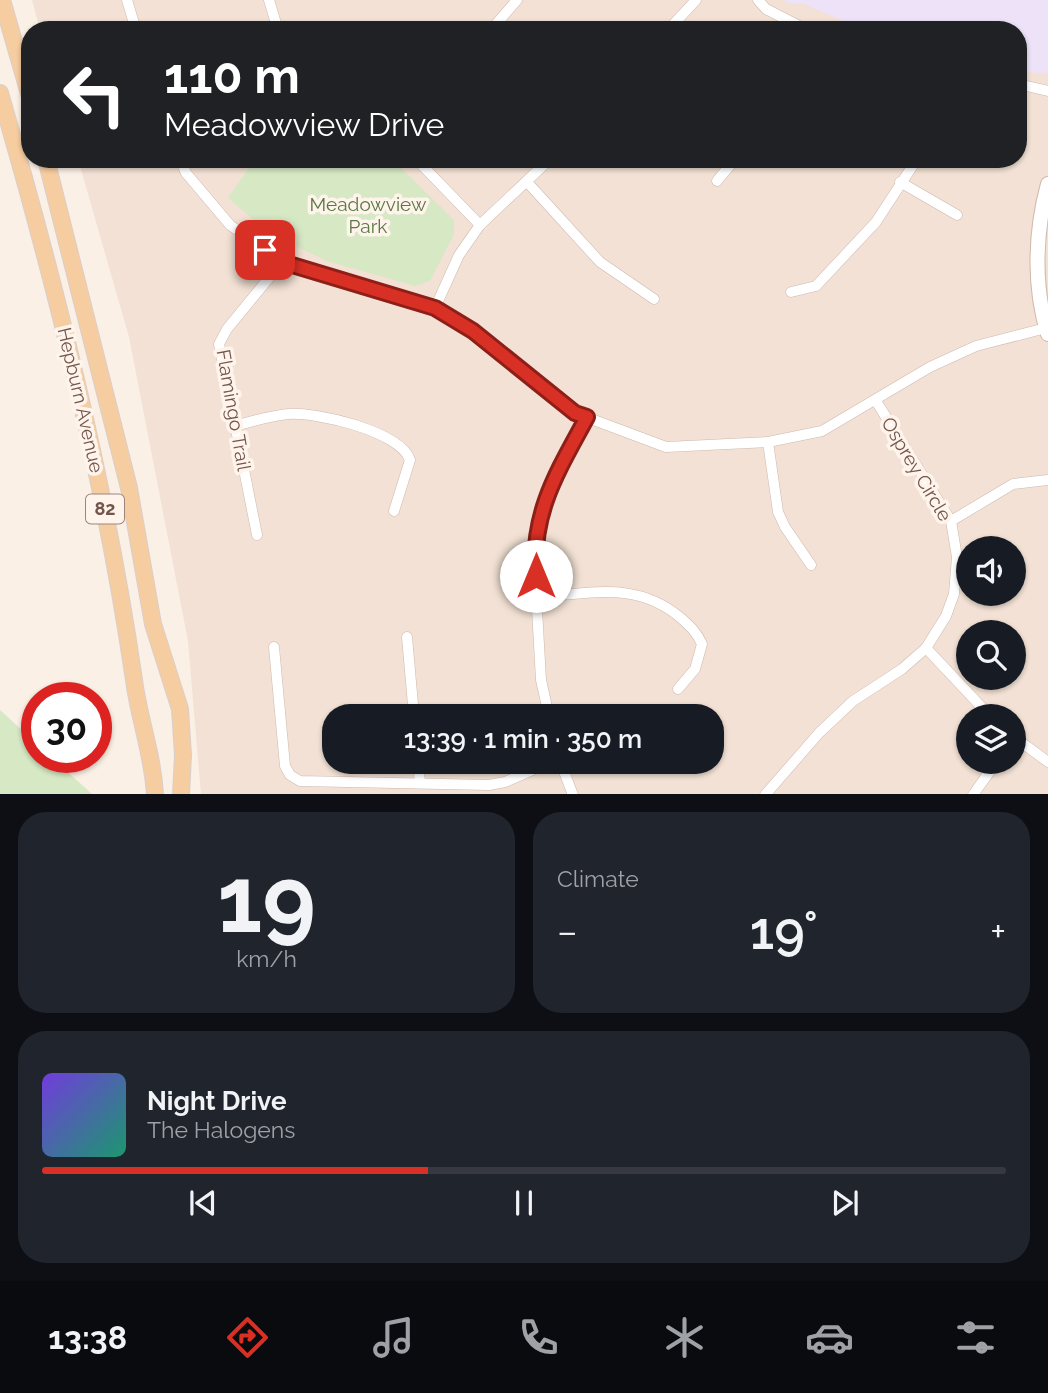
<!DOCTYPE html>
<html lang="en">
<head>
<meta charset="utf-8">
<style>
  body { margin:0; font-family:Raleway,sans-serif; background:#20242c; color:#f1f3f6; height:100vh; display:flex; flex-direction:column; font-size:26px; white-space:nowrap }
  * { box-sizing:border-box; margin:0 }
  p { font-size:23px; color:#9ea1a6 }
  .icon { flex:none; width:38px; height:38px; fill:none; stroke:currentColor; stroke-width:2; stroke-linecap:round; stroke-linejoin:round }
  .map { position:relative; height:794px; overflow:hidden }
  .drawer { display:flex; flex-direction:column; gap:18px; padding:18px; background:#0d0f14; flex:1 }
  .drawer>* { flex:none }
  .top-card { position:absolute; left:21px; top:21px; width:1006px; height:147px; border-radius:28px; box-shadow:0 2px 5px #0004; background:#202124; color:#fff; overflow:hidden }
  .fabs { position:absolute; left:956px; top:536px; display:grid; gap:14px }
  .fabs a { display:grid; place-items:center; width:70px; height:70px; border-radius:50%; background:#171b24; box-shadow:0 2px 5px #0004; font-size:35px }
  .speed { position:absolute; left:21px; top:682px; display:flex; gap:14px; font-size:35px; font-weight:700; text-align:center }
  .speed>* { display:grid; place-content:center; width:91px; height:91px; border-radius:50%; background:#171b24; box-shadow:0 2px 5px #0004; line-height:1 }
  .speed .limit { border:10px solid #d22; background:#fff; color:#111 }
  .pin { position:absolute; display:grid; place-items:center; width:60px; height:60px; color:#fff; margin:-30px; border-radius:14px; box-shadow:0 4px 10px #0006 }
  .me { position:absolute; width:77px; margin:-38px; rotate:0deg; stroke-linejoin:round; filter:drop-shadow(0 0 5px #0008) }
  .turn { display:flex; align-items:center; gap:24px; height:147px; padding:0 28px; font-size:32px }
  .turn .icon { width:91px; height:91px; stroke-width:2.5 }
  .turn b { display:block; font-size:49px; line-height:60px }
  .big { font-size:52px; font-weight:600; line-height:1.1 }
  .drawer .card { flex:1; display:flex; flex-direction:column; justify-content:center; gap:10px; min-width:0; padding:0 24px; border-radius:28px; background:#20242c }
  .drawer .dial { align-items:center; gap:0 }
  .dial b { font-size:91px; line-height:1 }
  .song { display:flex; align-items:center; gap:21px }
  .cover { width:84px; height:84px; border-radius:10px; background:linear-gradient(135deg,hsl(260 70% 55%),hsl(160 70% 35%)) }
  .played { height:7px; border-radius:4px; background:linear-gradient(90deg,#d93025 40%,#363941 40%) }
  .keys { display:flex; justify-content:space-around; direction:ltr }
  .heat { display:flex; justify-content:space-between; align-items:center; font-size:38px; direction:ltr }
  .drawer .tiles { flex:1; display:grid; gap:18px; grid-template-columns:1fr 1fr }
  .card:last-child { grid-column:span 2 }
  .trip { position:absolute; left:322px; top:704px; width:402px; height:70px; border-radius:28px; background:#171b24; box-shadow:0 2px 5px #0004; font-weight:600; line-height:70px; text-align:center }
  .tab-bar { display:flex; height:112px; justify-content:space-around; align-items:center; background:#090b0e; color:#9ea1a6 }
  .tab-bar .icon { width:49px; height:49px }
  .tab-bar .selected { color:#d93025 }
  .tab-bar b { font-size:32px; color:#f1f3f6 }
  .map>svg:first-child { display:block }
  .residential { fill:#f2e1d4; fill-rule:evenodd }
  .education { fill:#ede2f7 }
  .green { fill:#d6e8c4 }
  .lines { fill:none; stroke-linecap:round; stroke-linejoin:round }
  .street-casing { stroke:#ceb9af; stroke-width:11 }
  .secondary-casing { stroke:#d1b8ac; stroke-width:16 }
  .primary-casing { stroke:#d8cfcd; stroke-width:18 }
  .street { stroke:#fff; stroke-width:10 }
  .secondary { stroke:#fff; stroke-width:14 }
  .primary { stroke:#f6cda0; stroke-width:16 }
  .route-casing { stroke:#8d1f18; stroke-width:18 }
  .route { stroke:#d93025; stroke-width:12 }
  .labels { text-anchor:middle; stroke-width:7; stroke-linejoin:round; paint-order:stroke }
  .shield { fill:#fef4eb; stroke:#9d857b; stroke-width:2 }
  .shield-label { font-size:18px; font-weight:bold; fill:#73554b }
  .park-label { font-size:19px; fill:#597844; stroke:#fef4eb }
  .street-label { font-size:19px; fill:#73554b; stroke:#fef4eb }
</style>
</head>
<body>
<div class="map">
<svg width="1048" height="795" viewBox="0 0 1048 795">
  <rect width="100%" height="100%" fill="#fbf0e5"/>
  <path class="residential" d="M32 0H1048V794H201L188 641 129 337 78 159H1018V30H40ZM968 548H1013V593H968ZM968 632H1013V677H968ZM334 716H712V761H334ZM968 716H1013V761H968Z"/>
  <path class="education" d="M784 0H1048V74L1019 71 1018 30H864L804 4 788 3Z"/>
  <g class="green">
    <path d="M255 159H392L454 220V234L430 281 415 286 327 261 272 235 228 198Z"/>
    <path d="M0 710 37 744V758H52L92 794H0Z"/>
  </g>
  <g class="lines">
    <g class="street-casing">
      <g id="street">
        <path d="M127 0 136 30"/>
        <path d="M269 0 278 30"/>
        <path d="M758 0 766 9 807 30"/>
        <path d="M491 30 517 0"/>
        <path d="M668 30 696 0"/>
        <path d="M1018 84 1048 91"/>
        <path d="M180 159 186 173 230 225 282 262 435 308 473 331 575 413 666 447 768 442 822 431 930 367 976 346 1046 328"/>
        <path d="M416 159 480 225"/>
        <path d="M717 181 735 159"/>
        <path d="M900 182 957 215"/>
        <path d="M528 183 600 262 654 299"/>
        <path d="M791 292 816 286 876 222 917 159"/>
        <path d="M435 308 459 255 480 225 550 159"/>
        <path d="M235 426C252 421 270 416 288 414 317 412 400 431 410 460L394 511"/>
        <path d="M768 442 778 512 785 527 811 565"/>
        <path d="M951 521 1013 484 1048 480"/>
        <path d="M257 535 219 344 227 329 282 262"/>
        <path d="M537 597C592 594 637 580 682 619 691 627 697 633 702 644L695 669 678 689"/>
        <path d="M407 637 414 716"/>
        <path d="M274 647 285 766 290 775 300 781 489 785 505 782 553 761"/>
        <path d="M926 648 990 716"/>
        <path d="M549 716 541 680 534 556 538 521 550 486 587 417"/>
        <path d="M1013 736 1048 762"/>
        <path d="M418 761 420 783"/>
        <path d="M560 761 573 795"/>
        <path d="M765 795 819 733 853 701 902 669 926 648 946 616 954 594 957 557 951 521 876 401"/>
        <path d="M973 795 997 761"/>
      </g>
    </g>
    <g class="secondary-casing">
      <path id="secondary" d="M1048 184C1035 231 1033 287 1048 334"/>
    </g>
    <g class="primary-casing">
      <g id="primary">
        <path d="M2 0 30 97"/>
        <path d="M0 93C56 286 105 481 134 680 139 719 153 755 155 795"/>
        <path d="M46 159 129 488 153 624 180 709 183 755 181 795"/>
      </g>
    </g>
    <use href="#street" class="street"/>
    <use href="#secondary" class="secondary"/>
    <use href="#primary" class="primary"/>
  </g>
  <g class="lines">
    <g class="route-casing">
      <path id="route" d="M265 250 282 262 435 308 473 331 575 413 587 417C558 471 531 512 536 576"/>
    </g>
    <use href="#route" class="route"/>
  </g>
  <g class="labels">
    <rect class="shield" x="86" y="494.5" width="38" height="29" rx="5"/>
    <g class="shield-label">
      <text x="105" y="515">82</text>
    </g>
    <g class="park-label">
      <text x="368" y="211">Meadowview<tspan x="368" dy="22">Park</tspan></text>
    </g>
    <g class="street-label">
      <text transform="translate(81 400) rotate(77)" y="7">Hepburn Avenue</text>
      <text transform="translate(234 410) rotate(80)" y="7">Flamingo Trail</text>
      <text transform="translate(917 469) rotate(59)" y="7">Osprey Circle</text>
    </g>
  </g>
</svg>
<div class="fabs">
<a><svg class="icon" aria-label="sound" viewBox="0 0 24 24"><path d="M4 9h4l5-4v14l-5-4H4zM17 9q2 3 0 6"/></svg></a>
<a><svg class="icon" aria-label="search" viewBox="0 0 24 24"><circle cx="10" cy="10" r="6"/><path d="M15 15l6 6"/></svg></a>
<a><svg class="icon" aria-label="layers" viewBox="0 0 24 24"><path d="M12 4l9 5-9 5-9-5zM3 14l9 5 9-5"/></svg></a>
</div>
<div class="speed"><div class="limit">30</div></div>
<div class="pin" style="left:265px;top:250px;background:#d93025"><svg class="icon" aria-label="arrive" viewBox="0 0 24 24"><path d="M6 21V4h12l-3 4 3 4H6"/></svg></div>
<svg class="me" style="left:536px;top:576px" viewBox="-20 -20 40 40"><circle r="19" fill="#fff"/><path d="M0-13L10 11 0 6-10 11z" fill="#d93025"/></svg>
<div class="trip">13:39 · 1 min · 350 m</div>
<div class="top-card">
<div class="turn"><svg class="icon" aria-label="left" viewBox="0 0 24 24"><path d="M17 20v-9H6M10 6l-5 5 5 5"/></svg><div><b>110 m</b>Meadowview Drive</div></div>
</div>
</div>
<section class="drawer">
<div class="tiles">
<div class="card dial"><b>19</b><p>km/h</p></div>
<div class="card"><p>Climate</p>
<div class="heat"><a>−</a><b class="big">19°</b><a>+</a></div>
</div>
<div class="card">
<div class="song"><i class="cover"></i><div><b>Night Drive</b><p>The Halogens</p></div></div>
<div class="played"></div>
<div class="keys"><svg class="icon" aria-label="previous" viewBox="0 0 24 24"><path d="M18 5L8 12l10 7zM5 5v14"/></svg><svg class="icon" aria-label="pause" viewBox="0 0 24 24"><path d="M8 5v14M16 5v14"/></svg><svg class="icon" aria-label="next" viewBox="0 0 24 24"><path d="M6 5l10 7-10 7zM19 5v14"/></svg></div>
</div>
</div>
</section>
<nav class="tab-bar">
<b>13:38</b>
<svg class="icon selected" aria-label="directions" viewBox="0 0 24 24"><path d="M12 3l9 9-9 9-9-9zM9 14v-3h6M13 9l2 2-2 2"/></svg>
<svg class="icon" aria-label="music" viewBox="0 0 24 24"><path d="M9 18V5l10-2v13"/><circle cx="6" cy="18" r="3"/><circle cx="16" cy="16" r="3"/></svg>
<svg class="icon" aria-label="phone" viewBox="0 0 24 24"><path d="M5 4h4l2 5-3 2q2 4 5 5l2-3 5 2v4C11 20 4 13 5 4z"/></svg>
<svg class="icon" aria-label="climate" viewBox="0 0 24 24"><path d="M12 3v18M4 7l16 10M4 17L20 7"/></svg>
<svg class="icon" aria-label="car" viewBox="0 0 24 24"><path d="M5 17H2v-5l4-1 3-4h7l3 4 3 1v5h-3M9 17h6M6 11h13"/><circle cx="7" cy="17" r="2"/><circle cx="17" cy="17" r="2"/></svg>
<svg class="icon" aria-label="filters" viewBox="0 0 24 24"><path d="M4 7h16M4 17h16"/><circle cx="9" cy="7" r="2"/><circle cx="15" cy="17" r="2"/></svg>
</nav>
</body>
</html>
